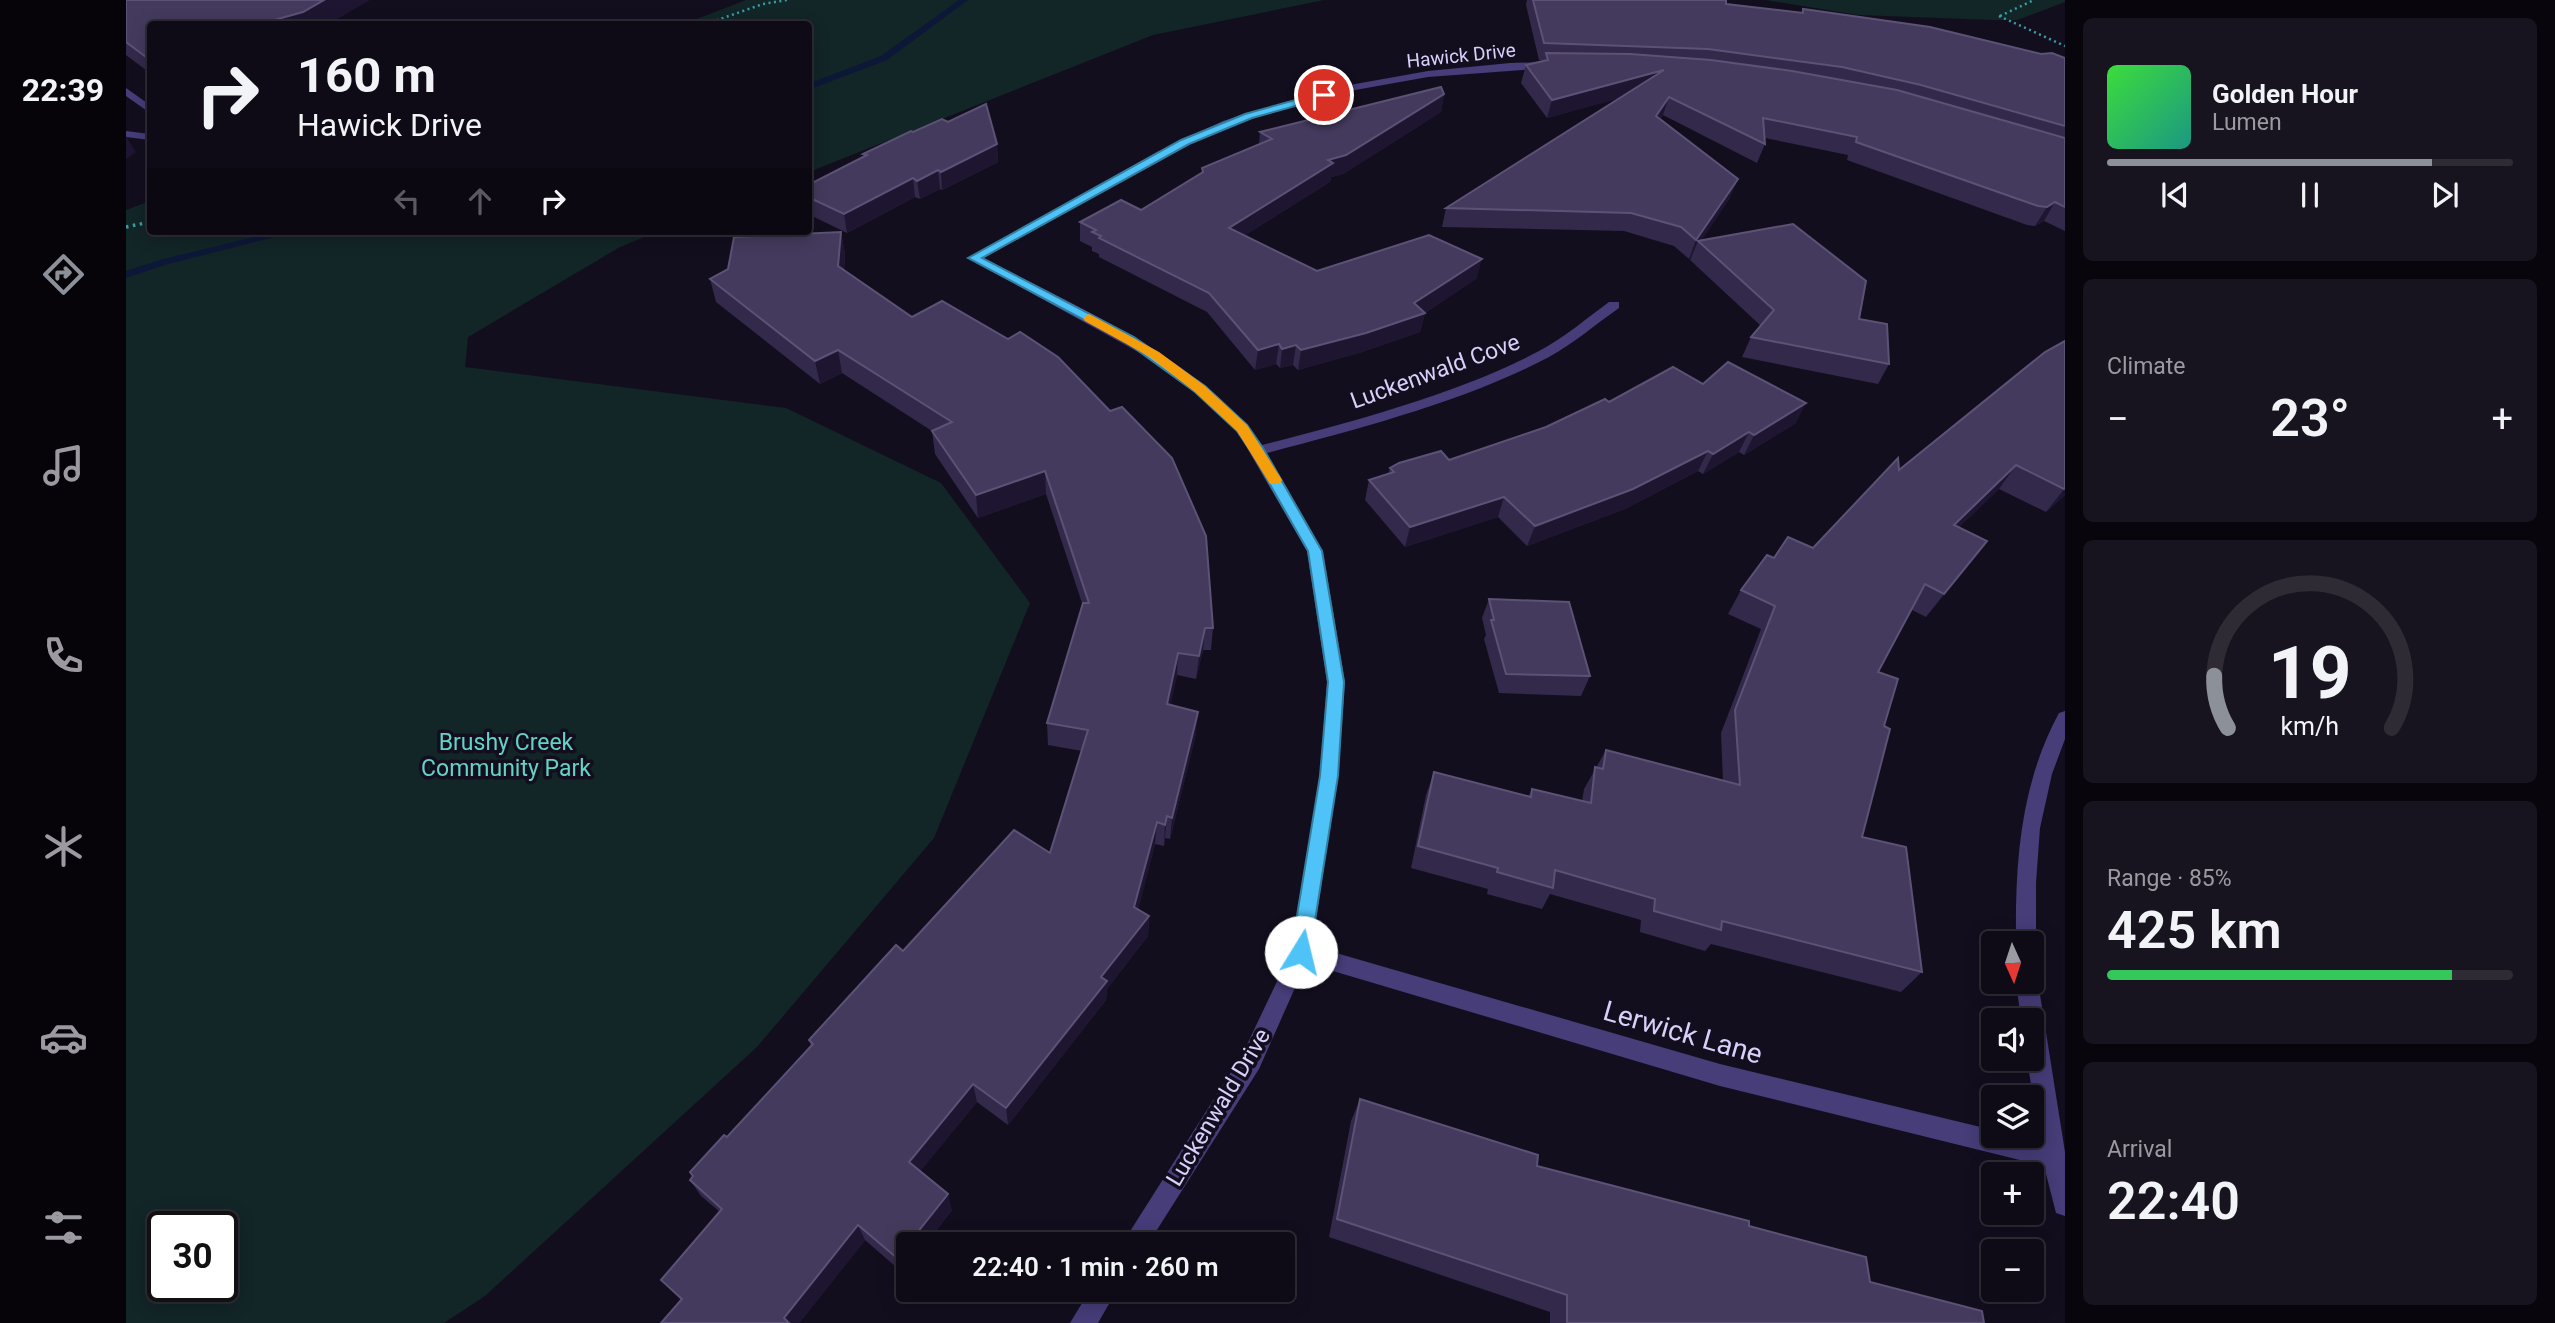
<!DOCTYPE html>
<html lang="en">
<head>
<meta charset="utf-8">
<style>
  body { margin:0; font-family:Roboto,sans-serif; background:#17131f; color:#f1f3f6; height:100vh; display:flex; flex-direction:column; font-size:26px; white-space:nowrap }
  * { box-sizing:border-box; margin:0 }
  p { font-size:23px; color:#9b9aa1 }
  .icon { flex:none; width:38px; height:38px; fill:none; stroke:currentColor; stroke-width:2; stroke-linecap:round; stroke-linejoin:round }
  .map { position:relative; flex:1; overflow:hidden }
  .sheet { display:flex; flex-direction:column; gap:18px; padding:18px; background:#08060c; width:490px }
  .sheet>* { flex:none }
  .banner { position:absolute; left:21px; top:21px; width:665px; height:214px; border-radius:7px; box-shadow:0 4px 18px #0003,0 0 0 2px #2e2b35; background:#0e0a16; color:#f1f3f6; overflow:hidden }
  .needle { width:46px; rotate:177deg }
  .buttons { position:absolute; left:1855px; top:931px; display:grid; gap:14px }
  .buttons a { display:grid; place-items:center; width:63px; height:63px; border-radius:7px; background:#0e0a16; box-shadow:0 4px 18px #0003,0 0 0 2px #2e2b35; font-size:35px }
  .speed { position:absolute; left:21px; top:1211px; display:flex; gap:14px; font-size:35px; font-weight:700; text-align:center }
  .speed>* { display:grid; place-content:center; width:91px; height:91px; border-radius:50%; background:#0e0a16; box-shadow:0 4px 18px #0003,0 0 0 2px #2e2b35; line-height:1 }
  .speed .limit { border:4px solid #111; border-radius:10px; background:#fff; color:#111 }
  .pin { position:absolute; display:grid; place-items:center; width:60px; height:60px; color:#fff; margin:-30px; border:4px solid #fff; border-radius:50%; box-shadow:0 2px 7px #0007 }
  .me { position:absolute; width:77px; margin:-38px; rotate:9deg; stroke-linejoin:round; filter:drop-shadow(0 0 5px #0008) }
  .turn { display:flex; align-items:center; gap:24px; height:147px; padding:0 35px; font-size:32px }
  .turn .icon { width:91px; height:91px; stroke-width:2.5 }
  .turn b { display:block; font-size:49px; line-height:60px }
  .lanes { display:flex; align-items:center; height:66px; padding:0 35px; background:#0003; justify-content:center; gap:35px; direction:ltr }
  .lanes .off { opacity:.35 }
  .big { font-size:52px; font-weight:600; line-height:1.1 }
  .sheet .widget { flex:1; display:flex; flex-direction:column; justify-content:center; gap:10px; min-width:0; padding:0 24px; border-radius:10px; background:#17131f }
  .sheet .dial { align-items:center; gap:0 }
  .dial svg { height:182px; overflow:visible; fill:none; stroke:#2e2b35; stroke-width:7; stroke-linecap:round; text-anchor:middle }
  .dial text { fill:#f1f3f6; stroke:none }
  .song { display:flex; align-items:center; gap:21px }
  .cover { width:84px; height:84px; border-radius:10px; background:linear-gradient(135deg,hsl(120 70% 55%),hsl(170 70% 35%)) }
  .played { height:7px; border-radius:4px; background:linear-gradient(90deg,#8c9099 80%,#2e2b35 80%) }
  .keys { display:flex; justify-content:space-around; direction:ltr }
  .heat { display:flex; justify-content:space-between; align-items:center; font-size:38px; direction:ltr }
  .charge { height:10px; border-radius:5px; background:linear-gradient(90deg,#34c759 85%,#2e2b35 0) }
  .trip { position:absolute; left:770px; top:1232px; width:399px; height:70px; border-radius:7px; background:#0e0a16; box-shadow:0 4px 18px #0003,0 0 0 2px #2e2b35; font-weight:600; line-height:70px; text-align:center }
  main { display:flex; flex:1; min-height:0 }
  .menu { display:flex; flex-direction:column; width:126px; justify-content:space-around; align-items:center; background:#060409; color:#9b9aa1 }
  .menu .icon { width:49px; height:49px }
  .menu .current { color:#8c9099 }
  .menu b { font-size:32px; color:#f1f3f6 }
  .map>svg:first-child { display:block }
  .green { fill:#122527; fill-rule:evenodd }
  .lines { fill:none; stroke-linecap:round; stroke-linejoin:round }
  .stream { fill:#0d1738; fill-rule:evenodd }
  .path-far1 { stroke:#389fa6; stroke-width:2.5; stroke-dasharray:2 3.5; stroke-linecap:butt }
  .path { stroke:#389fa6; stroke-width:3.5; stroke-dasharray:2.5 4.5; stroke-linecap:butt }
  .minor { fill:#463d79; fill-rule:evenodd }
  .wall { fill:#33294a }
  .shaded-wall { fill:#1e1631 }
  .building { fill:#443a5d; stroke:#5c5276; stroke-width:2 }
  .route { fill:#4fc3f7; stroke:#337fa1; stroke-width:2 }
  .slow { fill:#f59e0b }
  .labels { text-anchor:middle; stroke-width:7; stroke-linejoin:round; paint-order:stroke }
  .far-street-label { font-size:19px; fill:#d9cffb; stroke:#130e1e }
  .street-label { font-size:23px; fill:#d9cffb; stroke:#130e1e }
  .park-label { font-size:23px; fill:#62d3c5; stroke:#130e1e }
  .near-street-label { font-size:28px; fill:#d9cffb; stroke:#130e1e }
</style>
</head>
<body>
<main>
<nav class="menu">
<b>22:39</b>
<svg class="icon current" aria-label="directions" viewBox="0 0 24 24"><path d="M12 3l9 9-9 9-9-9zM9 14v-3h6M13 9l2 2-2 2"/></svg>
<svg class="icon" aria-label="music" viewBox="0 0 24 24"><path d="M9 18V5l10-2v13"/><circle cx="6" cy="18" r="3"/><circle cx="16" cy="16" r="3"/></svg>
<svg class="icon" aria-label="phone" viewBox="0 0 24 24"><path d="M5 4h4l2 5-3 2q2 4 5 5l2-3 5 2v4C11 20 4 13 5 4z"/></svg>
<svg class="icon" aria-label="climate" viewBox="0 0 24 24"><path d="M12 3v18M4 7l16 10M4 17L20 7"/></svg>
<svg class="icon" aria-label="car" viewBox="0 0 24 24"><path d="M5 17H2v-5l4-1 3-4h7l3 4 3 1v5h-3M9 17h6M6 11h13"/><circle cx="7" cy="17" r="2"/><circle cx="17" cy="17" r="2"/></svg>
<svg class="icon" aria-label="filters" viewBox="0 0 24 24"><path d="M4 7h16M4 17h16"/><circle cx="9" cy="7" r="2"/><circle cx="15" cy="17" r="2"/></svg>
</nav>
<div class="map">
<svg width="1939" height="1323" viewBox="0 0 1939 1323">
  <rect width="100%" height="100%" fill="#130e1e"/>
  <g class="green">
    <path d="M620 0H1198L1027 35 683 172 682 24H558Z"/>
    <path d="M1639 0H1939V2L1891 20H1867L1732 15Z"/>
    <path d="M24 201V231H533L494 247 342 337 339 367 660 408 815 483 904 603 808 838 631 1047 359 1296 318 1323H0V210ZM37 1227H96V1286H37Z"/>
  </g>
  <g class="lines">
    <g class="stream">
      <path d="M833 0H842L761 60 682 90V84L755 56Z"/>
      <path d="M152 231H172L42 264 0 278V271L34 260Z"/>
    </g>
    <g class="path-far1">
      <path d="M1873 16 1939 46"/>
      <path d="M1874 16 1908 0"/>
      <path d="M580 24 637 4 661 0"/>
    </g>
    <path class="path" d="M0 227 24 222"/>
    <g class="minor">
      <path d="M1384 63 1424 62 1429 65 1424 68 1302 77 1218 92 1142 112 1065 143 857 258C950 307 1074 358 1136 445 1225 422 1332 394 1413 351 1438 338 1461 318 1483 302H1493V308C1470 324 1447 344 1423 357 1340 401 1232 429 1141 453L1197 551 1219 682 1212 776 1186 946 1594 1064 1867 1130V1136H1889L1914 1142 1901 1059H1906V1020H1895L1890 982H1906V974L1912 982 1939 1152V1216L1930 1213 1918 1166 1594 1086 1180 963 1133 1069 1022 1244H996L1117 1053 1165 952 1194 776 1201 682 1181 551 1111 431 1069 392 1023 358 842 258 1031 152 1097 121 1218 86 1302 71Z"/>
      <path d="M0 88 24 105V113L0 96Z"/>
      <path d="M0 131 24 134V140L0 137Z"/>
      <path d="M1939 711V739L1926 774 1914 828 1910 883V943L1906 950V943H1890C1889 863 1894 785 1933 713Z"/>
      <path d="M964 1290H991L972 1323H944Z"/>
    </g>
  </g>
  <g class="wall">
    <path d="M0 0 24 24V73L0 55Z"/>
    <path d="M1401 0H1600V4L1675 13 1677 9 1939 58V231L1918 221 1909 226 1901 225 1721 160 1722 155 1639 138V144L1631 163 1537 115 1534 119 1604 198 1575 240 1733 319 1763 364 1752 384 1616 357 1625 337 1635 326 1564 260 1567 253 1563 259 1548 246 1498 231 1316 227 1320 208 1493 98 1421 118 1395 83 1400 65 1418 61 1413 60 1400 5Z"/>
    <path d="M1318 94 1315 112 1217 174 1205 177 1204 182 1119 235 1191 271 1351 278 1299 313 1294 332 1236 352 1172 370 1167 365 1154 368 1150 364 1129 370 1081 312 973 257V254L966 251V247L954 241V222L1015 210 1076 173V168L1133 144 1134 132Z"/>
    <path d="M787 132 871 144 872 162 816 190 814 189 794 199 789 197 721 233 682 214V185L737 157V154Z"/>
    <path d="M715 232 719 254 718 270 1087 628 1085 650H1077L1070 679 1051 675 1044 705 1070 734 1044 839 1039 838 1038 846 1029 844 1012 909 1023 916 1022 936 981 989 980 1000 882 1125 851 1102 794 1171 826 1210 777 1273 739 1240 673 1323H535L555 1300 535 1280 594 1212 575 1196 564 1180 567 1177 564 1172 601 1137 685 1046 683 1040 777 951 924 853 956 751 922 745 921 723 957 606 920 494 852 518 809 454 806 431 716 373 694 384 590 302 584 279Z"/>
    <path d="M1919 352 1939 495 1920 512 1873 489 1833 527 1861 541 1843 564 1800 617 1786 610 1752 672 1758 726 1736 837 1796 972 1775 992 1585 944 1579 951 1514 932 1515 920 1424 894 1416 909 1361 894 1362 889 1285 868 1300 795 1308 772 1402 797 1406 789 1456 801 1458 789 1480 750 1597 781 1595 733 1635 629 1602 614 1615 590 1648 558 1687 548 1773 470Z"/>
    <path d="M1577 384 1670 423 1618 455 1613 452 1577 474 1572 471 1499 509 1401 546 1372 517 1279 547 1239 500 1243 480 1262 474 1264 468 1323 460 1420 427 1483 402Z"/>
    <path d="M1363 599 1464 676 1455 696 1373 693 1358 639 1360 635 1356 618Z"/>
    <path d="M1234 1099 1411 1166 1623 1226 1744 1282 1858 1323H1424V1312L1203 1237 1225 1121Z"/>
  </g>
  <g class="shaded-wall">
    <path d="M198 0H244L203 24H134Z"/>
    <path d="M1538 70 1532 88 1421 118 1426 100Z"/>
    <path d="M1318 94 1315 112 1217 174 1205 177 1204 182 1101 247 1103 228 1202 160Z"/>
    <path d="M1543 97 1537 115 1524 135 1530 116Z"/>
    <path d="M0 136 10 152 0 159Z"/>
    <path d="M871 144 872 162 816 190 815 172Z"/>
    <path d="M812 170 814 189 794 199 791 181Z"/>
    <path d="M787 178 789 197 721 233 718 214Z"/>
    <path d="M1612 179 1604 198 1574 243 1572 241 1567 253 1563 259 1570 240Z"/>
    <path d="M1929 202 1918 221 1909 226 1921 207Z"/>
    <path d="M715 232 719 254 716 289 712 266Z"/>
    <path d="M1356 259 1351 278 1299 313 1294 332 1236 352 1172 370 1175 350 1288 303Z"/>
    <path d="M1153 344 1150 364 1129 370 1132 350Z"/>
    <path d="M1170 345 1167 365 1154 368 1156 349Z"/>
    <path d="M712 350 716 373 694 384 689 361Z"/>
    <path d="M1680 403 1670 423 1618 455 1628 435Z"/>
    <path d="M1623 432 1613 452 1577 474 1587 454Z"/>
    <path d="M1582 451 1572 471 1499 509 1401 546 1409 526Z"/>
    <path d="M1890 465 1873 489 1811 549 1828 525Z"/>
    <path d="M919 471 920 494 852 518 850 495Z"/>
    <path d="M1939 488V495L1920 512Z"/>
    <path d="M1378 497 1372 517 1279 547 1284 527Z"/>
    <path d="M1861 541 1843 564 1800 617 1818 594Z"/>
    <path d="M1079 628 1077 650 1070 679 1073 656Z"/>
    <path d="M1052 653 1051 675 1040 727 1041 704Z"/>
    <path d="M1072 712 1070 734 1044 839 1046 818Z"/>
    <path d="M1041 816 1039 838 1038 846 1039 825Z"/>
    <path d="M1031 822 1029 844 1008 927V907Z"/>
    <path d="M1023 916 1022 936 981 989 980 1000 882 1125 880 1108 975 977Z"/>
    <path d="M847 1084 851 1102 788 1179 783 1162Z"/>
    <path d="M822 1194 826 1210 799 1244H782Z"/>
    <path d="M732 1225 739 1240 673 1323H661L658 1318Z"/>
    <path d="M782 1244V1266L777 1273 771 1258Z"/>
  </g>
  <g class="building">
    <path d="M0 0H198L177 12 134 24H24V60L0 42Z"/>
    <path d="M1407 0H1600V4L1677 13V9L1804 27 1915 54 1926 53 1939 58V126L1795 85 1716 67 1582 49 1418 43Z"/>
    <path d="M1420 53 1504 54 1585 60 1666 71 1771 90 1939 138V207L1929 202 1921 207 1912 206 1730 142 1731 137 1637 118 1639 144 1543 97 1530 116 1612 179 1570 240 1555 227 1505 213 1320 208 1538 70 1426 100 1400 65 1422 60Z"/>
    <path d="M1315 87 1318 94 1220 155 1202 160 1207 163 1103 228 1191 271 1303 235 1356 259 1288 303 1299 313 1240 333 1175 350 1170 345 1156 349 1153 344 1132 350 1083 293 973 238 975 236 966 232 970 230 954 222 995 200 1015 210 1077 172 1076 168 1146 139 1134 132Z"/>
    <path d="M860 104 871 144 815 172 812 170 791 181 787 178 718 214 682 197V185L741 155 737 154 785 131 787 132 816 119 822 122Z"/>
    <path d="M1667 224 1740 281 1733 319 1761 324 1763 364 1625 337 1648 310 1572 241Z"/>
    <path d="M715 232 712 266 786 317 816 301 882 339 894 332 932 357 984 411 996 407 1046 458 1080 536 1087 628H1079L1073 656 1052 653 1041 704 1072 712 1046 818 1041 816 1039 825 1031 822 1008 907 1023 916 975 977 981 981 880 1108 847 1084 783 1162 822 1194 771 1258 732 1225 658 1318 663 1323H535L556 1299 535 1280 596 1209 564 1180 567 1176 564 1172 598 1135 601 1137 687 1044 683 1040 770 945 777 951 888 830 924 853 962 730 921 723 957 603H963L919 471 850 495 806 431 826 422 712 350 689 361 584 279 602 269 608 237Z"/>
    <path d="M1939 341V488L1938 489 1890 465 1828 525 1861 541 1818 594 1799 584 1752 672 1772 679 1758 726 1764 729 1736 837 1780 847 1796 972 1596 921 1595 930 1528 911 1529 899 1429 870 1427 888 1371 872 1372 868 1292 846 1308 772 1405 797 1406 789 1465 803 1469 767 1477 769 1480 750 1614 785 1609 710 1649 606 1615 590 1641 555 1648 558 1662 537 1687 548 1772 458 1773 470 1919 352Z"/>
    <path d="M1602 362 1680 403 1628 435 1623 432 1587 454 1582 451 1507 489 1409 526 1378 497 1284 527 1243 480 1268 472 1264 468 1273 463 1315 451 1323 460 1420 427 1479 399 1483 402 1547 367 1577 384Z"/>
    <path d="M1363 599 1443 602 1464 676 1380 674 1365 620H1368Z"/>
    <path d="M1234 1099 1412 1155 1411 1166 1623 1221V1226L1740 1257 1744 1282 1856 1311 1858 1323H1441V1295L1211 1219Z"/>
  </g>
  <path class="route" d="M1198 92 1203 95 1202 97 1126 118 1063 144 856 258 1008 337 1079 386 1121 425 1137 448 1196 551 1218 682 1212 776 1184 952 1181 958 1175 961 1168 958 1165 952 1194 776 1202 682 1182 551 1126 453 1111 431 1069 392 1000 342 842 258 1055 140 1119 114Z"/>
  <path class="slow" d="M963 314 1033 352 1079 386 1121 425 1156 480 1154 484H1144L1111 431 1069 392 1024 357 959 321 957 318Z"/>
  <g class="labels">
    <g class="far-street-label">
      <text transform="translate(1335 55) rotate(-6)" y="7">Hawick Drive</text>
    </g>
    <g class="street-label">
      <text transform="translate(1309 371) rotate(-20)" y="8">Luckenwald Cove</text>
      <text transform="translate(1092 1107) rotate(-59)" y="8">Luckenwald Drive</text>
    </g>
    <g class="park-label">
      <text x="380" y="750">Brushy Creek<tspan x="380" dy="26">Community Park</tspan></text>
    </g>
    <g class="near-street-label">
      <text transform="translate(1557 1032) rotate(16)" y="10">Lerwick Lane</text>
    </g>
  </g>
</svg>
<div class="buttons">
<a><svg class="needle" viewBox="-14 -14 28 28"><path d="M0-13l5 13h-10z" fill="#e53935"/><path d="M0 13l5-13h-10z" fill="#9b9aa1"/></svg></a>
<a><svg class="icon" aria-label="sound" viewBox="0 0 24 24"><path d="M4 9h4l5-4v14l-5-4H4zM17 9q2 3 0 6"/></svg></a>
<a><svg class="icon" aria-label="layers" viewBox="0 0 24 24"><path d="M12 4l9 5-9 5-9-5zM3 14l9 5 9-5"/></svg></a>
<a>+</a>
<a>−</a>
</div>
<div class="speed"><div class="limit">30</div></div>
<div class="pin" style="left:1198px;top:95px;background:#d93025"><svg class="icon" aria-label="arrive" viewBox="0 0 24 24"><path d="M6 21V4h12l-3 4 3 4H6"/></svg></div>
<svg class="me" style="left:1175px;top:952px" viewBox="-20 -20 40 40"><circle r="19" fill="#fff"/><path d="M0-13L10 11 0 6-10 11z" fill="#4fc3f7"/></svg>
<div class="trip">22:40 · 1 min · 260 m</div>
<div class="banner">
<div class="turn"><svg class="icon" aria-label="right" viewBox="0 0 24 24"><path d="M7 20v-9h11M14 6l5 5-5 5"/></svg><div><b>160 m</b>Hawick Drive</div></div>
<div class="lanes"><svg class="icon off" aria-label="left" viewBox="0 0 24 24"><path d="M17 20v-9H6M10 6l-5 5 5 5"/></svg><svg class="icon off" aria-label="ahead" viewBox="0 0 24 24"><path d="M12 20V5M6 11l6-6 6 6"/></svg><svg class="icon" aria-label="right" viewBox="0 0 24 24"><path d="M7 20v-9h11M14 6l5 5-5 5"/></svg></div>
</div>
</div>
<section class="sheet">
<div class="widget">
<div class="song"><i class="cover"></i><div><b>Golden Hour</b><p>Lumen</p></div></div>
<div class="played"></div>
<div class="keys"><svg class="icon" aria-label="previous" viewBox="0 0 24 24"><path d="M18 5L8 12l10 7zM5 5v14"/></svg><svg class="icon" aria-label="pause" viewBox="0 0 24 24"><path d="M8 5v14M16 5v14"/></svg><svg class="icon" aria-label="next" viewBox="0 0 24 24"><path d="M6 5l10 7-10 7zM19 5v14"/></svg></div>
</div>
<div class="widget"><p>Climate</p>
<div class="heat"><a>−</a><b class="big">23°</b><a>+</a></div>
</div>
<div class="widget dial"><svg viewBox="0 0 100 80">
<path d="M14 69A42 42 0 1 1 86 69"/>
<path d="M14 69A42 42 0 0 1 8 46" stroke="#8c9099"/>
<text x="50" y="56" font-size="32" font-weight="700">19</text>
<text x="50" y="72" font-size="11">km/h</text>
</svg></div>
<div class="widget"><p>Range · 85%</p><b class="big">425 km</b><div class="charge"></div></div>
<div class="widget"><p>Arrival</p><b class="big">22:40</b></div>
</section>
</main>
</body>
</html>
